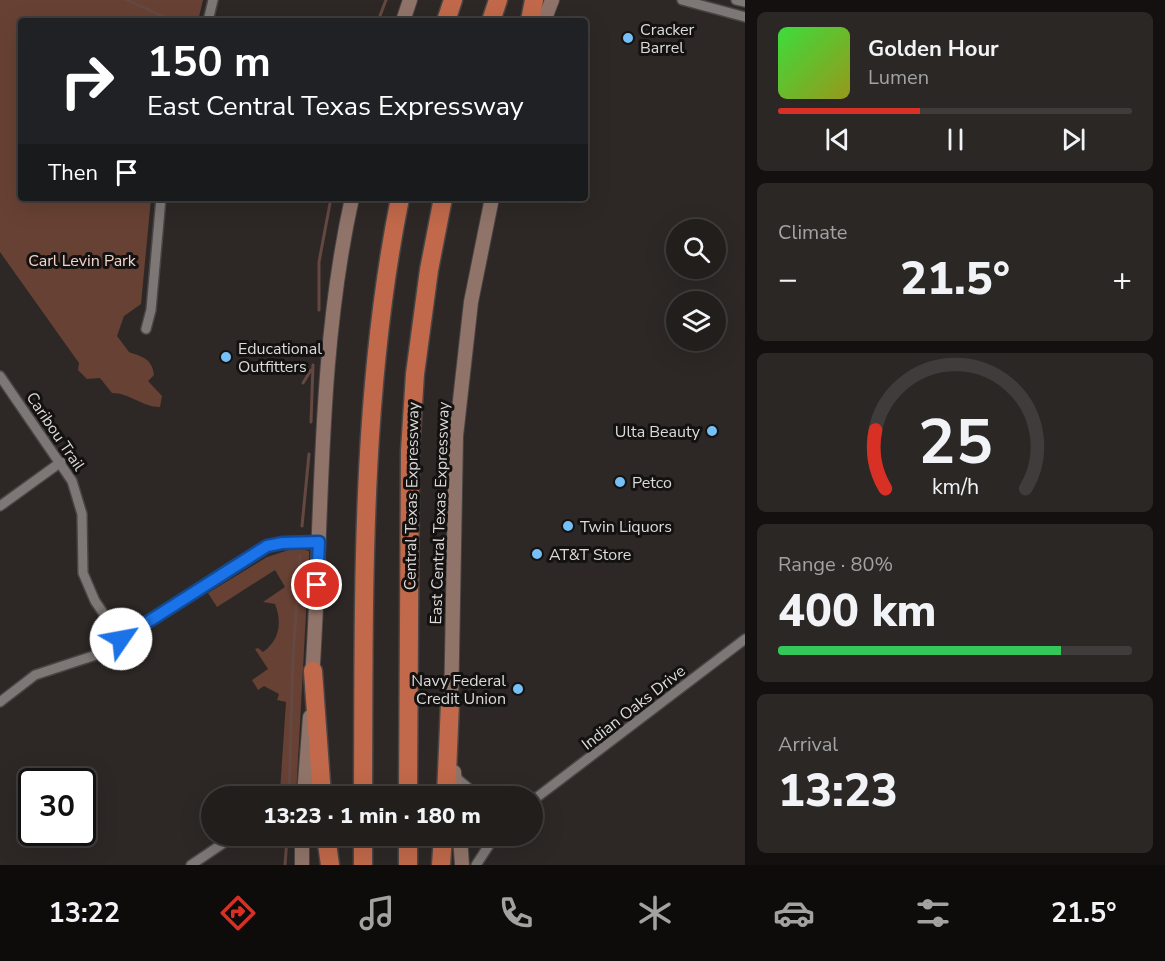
<!DOCTYPE html>
<html lang="en">
<head>
<meta charset="utf-8">
<style>
  body { margin:0; font-family:"Nunito Sans",sans-serif; background:#2a2725; color:#f1f3f6; height:100vh; display:flex; flex-direction:column; font-size:22px; white-space:nowrap }
  * { box-sizing:border-box; margin:0 }
  p { font-size:20px; color:#a2a2a3 }
  .icon { flex:none; width:33px; height:33px; fill:none; stroke:currentColor; stroke-width:2; stroke-linecap:round; stroke-linejoin:round }
  .map { position:relative; flex:1; overflow:hidden }
  .details { display:flex; flex-direction:column; gap:12px; padding:12px; background:#13100f; width:420px }
  .details>* { flex:none }
  .hud { position:absolute; left:18px; top:18px; width:570px; height:183px; border-radius:6px; box-shadow:0 6px 24px #0002,0 0 0 2px #3f3c3b; background:#202124; color:#fff; overflow:hidden }
  .fabs { position:absolute; left:666px; top:219px; display:grid; gap:12px }
  .fabs a { display:grid; place-items:center; width:60px; height:60px; border-radius:50%; background:#221e1c; box-shadow:0 6px 24px #0002,0 0 0 2px #3f3c3b; font-size:30px }
  .speed { position:absolute; left:18px; top:768px; display:flex; gap:12px; font-size:30px; font-weight:700; text-align:center }
  .speed>* { display:grid; place-content:center; width:78px; height:78px; border-radius:50%; background:#221e1c; box-shadow:0 6px 24px #0002,0 0 0 2px #3f3c3b; line-height:1 }
  .speed .limit { border:3px solid #111; border-radius:9px; background:#fff; color:#111 }
  .pin { position:absolute; display:grid; place-items:center; width:51px; height:51px; color:#fff; margin:-26px; border:3px solid #fff; border-radius:50%; box-shadow:0 2px 6px #0007 }
  .me { position:absolute; width:66px; margin:-33px; rotate:57deg; stroke-linejoin:round; filter:drop-shadow(0 0 4px #0008) }
  .turn { display:flex; align-items:center; gap:21px; height:126px; padding:0 30px; font-size:27px }
  .turn .icon { width:78px; height:78px; stroke-width:2.5 }
  .turn b { display:block; font-size:42px; line-height:51px }
  .then { display:flex; align-items:center; height:57px; padding:0 30px; background:#0003; gap:12px; font-size:22px }
  .big { font-size:45px; font-weight:800; line-height:1.1 }
  .details .tile { flex:1; display:flex; flex-direction:column; justify-content:center; gap:9px; min-width:0; padding:0 21px; border-radius:9px; background:#2a2725 }
  .details .dial { align-items:center; gap:0 }
  .dial svg { height:156px; overflow:visible; fill:none; stroke:#3f3c3b; stroke-width:7; stroke-linecap:round; text-anchor:middle }
  .dial text { fill:#f1f3f6; stroke:none }
  .song { display:flex; align-items:center; gap:18px }
  .cover { width:72px; height:72px; border-radius:9px; background:linear-gradient(135deg,hsl(120 70% 55%),hsl(60 70% 35%)) }
  .played { height:6px; border-radius:3px; background:linear-gradient(90deg,#d93025 40%,#3f3c3b 40%) }
  .keys { display:flex; justify-content:space-around; direction:ltr }
  .heat { display:flex; justify-content:space-between; align-items:center; font-size:33px; direction:ltr }
  .charge { height:9px; border-radius:4px; background:linear-gradient(90deg,#34c759 80%,#3f3c3b 0) }
  .trip { position:absolute; left:201px; top:786px; width:342px; height:60px; border-radius:30px; background:#221e1c; box-shadow:0 6px 24px #0002,0 0 0 2px #3f3c3b; font-weight:800; line-height:60px; text-align:center }
  .tab-bar { display:flex; height:96px; justify-content:space-around; align-items:center; background:#0e0c0b; color:#a2a2a3 }
  .tab-bar .icon { width:42px; height:42px }
  .tab-bar .active { color:#d93025 }
  .tab-bar b { font-size:27px; color:#f1f3f6 }
  main { display:flex; flex:1; min-height:0 }
  .map>svg:first-child { display:block }
  .green { fill:#674134 }
  .lines { fill:none; stroke-linecap:round; stroke-linejoin:round }
  .stream { stroke:#654841; stroke-width:3 }
  .minor-casing { stroke:#494544; stroke-width:12 }
  .secondary-casing { stroke:#494544; stroke-width:16 }
  .motorway-casing { stroke:#494544; stroke-width:21 }
  .minor { stroke:#7d7876; stroke-width:9 }
  .secondary { stroke:#917469; stroke-width:14 }
  .motorway { stroke:#c1694a; stroke-width:18 }
  .route-casing { stroke:#114b97; stroke-width:15 }
  .route { stroke:#1a73e8; stroke-width:10 }
  .poi-dot { fill:#75c0f6; stroke:#141111; stroke-width:2 }
  .labels { text-anchor:middle; stroke-width:6; stroke-linejoin:round; paint-order:stroke }
  .poi-label { font-size:16px; fill:#dddad9; stroke:#141111; text-anchor:start }
  .park-label { font-size:16px; fill:#f4d4c9; stroke:#141111 }
  .street-label { font-size:16px; fill:#dddad9; stroke:#141111 }
</style>
</head>
<body>
<main>
<div class="map">
<svg width="745" height="865" viewBox="0 0 745 865">
  <rect width="100%" height="100%" fill="#2d2826"/>
  <g class="green">
    <path d="M0 0H203L198 21H21V198H151L141 304 124 316 117 336 129 352C142 357 152 358 154 375L148 381 162 396 160 407C142 407 130 393 112 393L100 378 87 379 78 370 79 363 0 252Z"/>
    <path d="M295 548 309 551V559L296 796H268L269 790 280 791 286 702 277 700 279 694 264 686 258 690 252 680 268 669 255 649 258 648 263 652C280 640 282 622 275 604L263 602 285 587 275 570 217 607 208 593 267 557Z"/>
  </g>
  <g class="lines">
    <g class="stream">
      <path d="M127 0 173 21"/>
      <path d="M378 21 386 0"/>
      <path d="M319 310V262L331 198"/>
      <path d="M303 383 311 370"/>
      <path d="M311 422 313 365"/>
      <path d="M302 526 309 454"/>
      <path d="M289 796 293 657 300 556"/>
      <path d="M285 865 287 838"/>
    </g>
    <g class="minor-casing">
      <g id="minor">
        <path d="M682 0 745 17"/>
        <path d="M736 0 745 2"/>
        <path d="M208 21 213 0"/>
        <path d="M146 329 151 310 161 198"/>
        <path d="M0 376 72 481 82 514 83 573 95 601 121 639"/>
        <path d="M0 506 61 462"/>
        <path d="M0 702 35 675 96 655 267 546 282 543 319 542"/>
        <path d="M454 776 478 796"/>
        <path d="M532 801 745 639"/>
        <path d="M191 865 234 836"/>
        <path d="M476 865 495 836"/>
      </g>
    </g>
    <g class="secondary-casing">
      <g id="secondary">
        <path d="M403 21 410 0"/>
        <path d="M544 21 552 0"/>
        <path d="M312 679C323 519 317 356 352 198"/>
        <path d="M451 711 456 436 471 302 492 198"/>
        <path d="M454 772 456 796"/>
        <path d="M304 796 310 717"/>
        <path d="M460 836 462 865"/>
        <path d="M302 865V836"/>
      </g>
    </g>
    <g class="motorway-casing">
      <g id="motorway">
        <path d="M446 21 453 0"/>
        <path d="M491 21 498 0"/>
        <path d="M530 21 534 0"/>
        <path d="M313 671 322 796"/>
        <path d="M363 796C364 596 360 396 400 198"/>
        <path d="M408 796 410 451 415 374 429 270 443 198"/>
        <path d="M446 796 450 703"/>
        <path d="M326 836 330 865"/>
        <path d="M408 836V865"/>
        <path d="M363 865V836"/>
        <path d="M441 865 443 836"/>
      </g>
    </g>
    <use href="#minor" class="minor"/>
    <use href="#secondary" class="secondary"/>
    <use href="#motorway" class="motorway"/>
  </g>
  <g class="lines">
    <g class="route-casing">
      <path id="route" d="M121 639 267 546 282 543 319 542 317 585"/>
    </g>
    <use href="#route" class="route"/>
  </g>
  <g class="poi-dot">
    <circle cx="628" cy="38" r="6"/>
    <circle cx="226" cy="357" r="6"/>
    <circle cx="712" cy="431" r="6"/>
    <circle cx="620" cy="482" r="6"/>
    <circle cx="568" cy="526" r="6"/>
    <circle cx="537" cy="554" r="6"/>
    <circle cx="518" cy="689" r="6"/>
  </g>
  <g class="labels">
    <g class="poi-label">
      <text x="640" y="35">Cracker<tspan x="640" dy="18">Barrel</tspan></text>
      <text x="238" y="354">Educational<tspan x="238" dy="18">Outfitters</tspan></text>
      <text x="700" y="437" text-anchor="end">Ulta Beauty</text>
      <text x="632" y="488">Petco</text>
      <text x="580" y="532">Twin Liquors</text>
      <text x="549" y="560">AT&amp;T Store</text>
      <text x="506" y="686" text-anchor="end">Navy Federal<tspan x="506" dy="18">Credit Union</tspan></text>
    </g>
    <g class="park-label">
      <text x="82" y="266">Carl Levin Park</text>
    </g>
    <g class="street-label">
      <text transform="translate(56 431) rotate(56)" y="6">Caribou Trail</text>
      <text transform="translate(411 496) rotate(-89)" y="6">Central Texas Expressway</text>
      <text transform="translate(439 513) rotate(-88)" y="6">East Central Texas Expressway</text>
      <text transform="translate(633 707) rotate(-38)" y="6">Indian Oaks Drive</text>
    </g>
  </g>
</svg>
<div class="fabs">
<a><svg class="icon" aria-label="search" viewBox="0 0 24 24"><circle cx="10" cy="10" r="6"/><path d="M15 15l6 6"/></svg></a>
<a><svg class="icon" aria-label="layers" viewBox="0 0 24 24"><path d="M12 4l9 5-9 5-9-5zM3 14l9 5 9-5"/></svg></a>
</div>
<div class="speed"><div class="limit">30</div></div>
<div class="pin" style="left:317px;top:585px;background:#d93025"><svg class="icon" aria-label="arrive" viewBox="0 0 24 24"><path d="M6 21V4h12l-3 4 3 4H6"/></svg></div>
<svg class="me" style="left:121px;top:639px" viewBox="-20 -20 40 40"><circle r="19" fill="#fff"/><path d="M0-13L10 11 0 6-10 11z" fill="#1a73e8"/></svg>
<div class="trip">13:23 · 1 min · 180 m</div>
<div class="hud">
<div class="turn"><svg class="icon" aria-label="right" viewBox="0 0 24 24"><path d="M7 20v-9h11M14 6l5 5-5 5"/></svg><div><b>150 m</b>East Central Texas Expressway</div></div>
<div class="then">Then<svg class="icon" aria-label="arrive" viewBox="0 0 24 24"><path d="M6 21V4h12l-3 4 3 4H6"/></svg></div>
</div>
</div>
<section class="details">
<div class="tile">
<div class="song"><i class="cover"></i><div><b>Golden Hour</b><p>Lumen</p></div></div>
<div class="played"></div>
<div class="keys"><svg class="icon" aria-label="previous" viewBox="0 0 24 24"><path d="M18 5L8 12l10 7zM5 5v14"/></svg><svg class="icon" aria-label="pause" viewBox="0 0 24 24"><path d="M8 5v14M16 5v14"/></svg><svg class="icon" aria-label="next" viewBox="0 0 24 24"><path d="M6 5l10 7-10 7zM19 5v14"/></svg></div>
</div>
<div class="tile"><p>Climate</p>
<div class="heat"><a>−</a><b class="big">21.5°</b><a>+</a></div>
</div>
<div class="tile dial"><svg viewBox="0 0 100 80">
<path d="M14 69A42 42 0 1 1 86 69"/>
<path d="M14 69A42 42 0 0 1 9 39" stroke="#d93025"/>
<text x="50" y="56" font-size="32" font-weight="700">25</text>
<text x="50" y="72" font-size="11">km/h</text>
</svg></div>
<div class="tile"><p>Range · 80%</p><b class="big">400 km</b><div class="charge"></div></div>
<div class="tile"><p>Arrival</p><b class="big">13:23</b></div>
</section>
</main>
<nav class="tab-bar">
<b>13:22</b>
<svg class="icon active" aria-label="directions" viewBox="0 0 24 24"><path d="M12 3l9 9-9 9-9-9zM9 14v-3h6M13 9l2 2-2 2"/></svg>
<svg class="icon" aria-label="music" viewBox="0 0 24 24"><path d="M9 18V5l10-2v13"/><circle cx="6" cy="18" r="3"/><circle cx="16" cy="16" r="3"/></svg>
<svg class="icon" aria-label="phone" viewBox="0 0 24 24"><path d="M5 4h4l2 5-3 2q2 4 5 5l2-3 5 2v4C11 20 4 13 5 4z"/></svg>
<svg class="icon" aria-label="climate" viewBox="0 0 24 24"><path d="M12 3v18M4 7l16 10M4 17L20 7"/></svg>
<svg class="icon" aria-label="car" viewBox="0 0 24 24"><path d="M5 17H2v-5l4-1 3-4h7l3 4 3 1v5h-3M9 17h6M6 11h13"/><circle cx="7" cy="17" r="2"/><circle cx="17" cy="17" r="2"/></svg>
<svg class="icon" aria-label="filters" viewBox="0 0 24 24"><path d="M4 7h16M4 17h16"/><circle cx="9" cy="7" r="2"/><circle cx="15" cy="17" r="2"/></svg>
<b>21.5°</b>
</nav>
</body>
</html>
